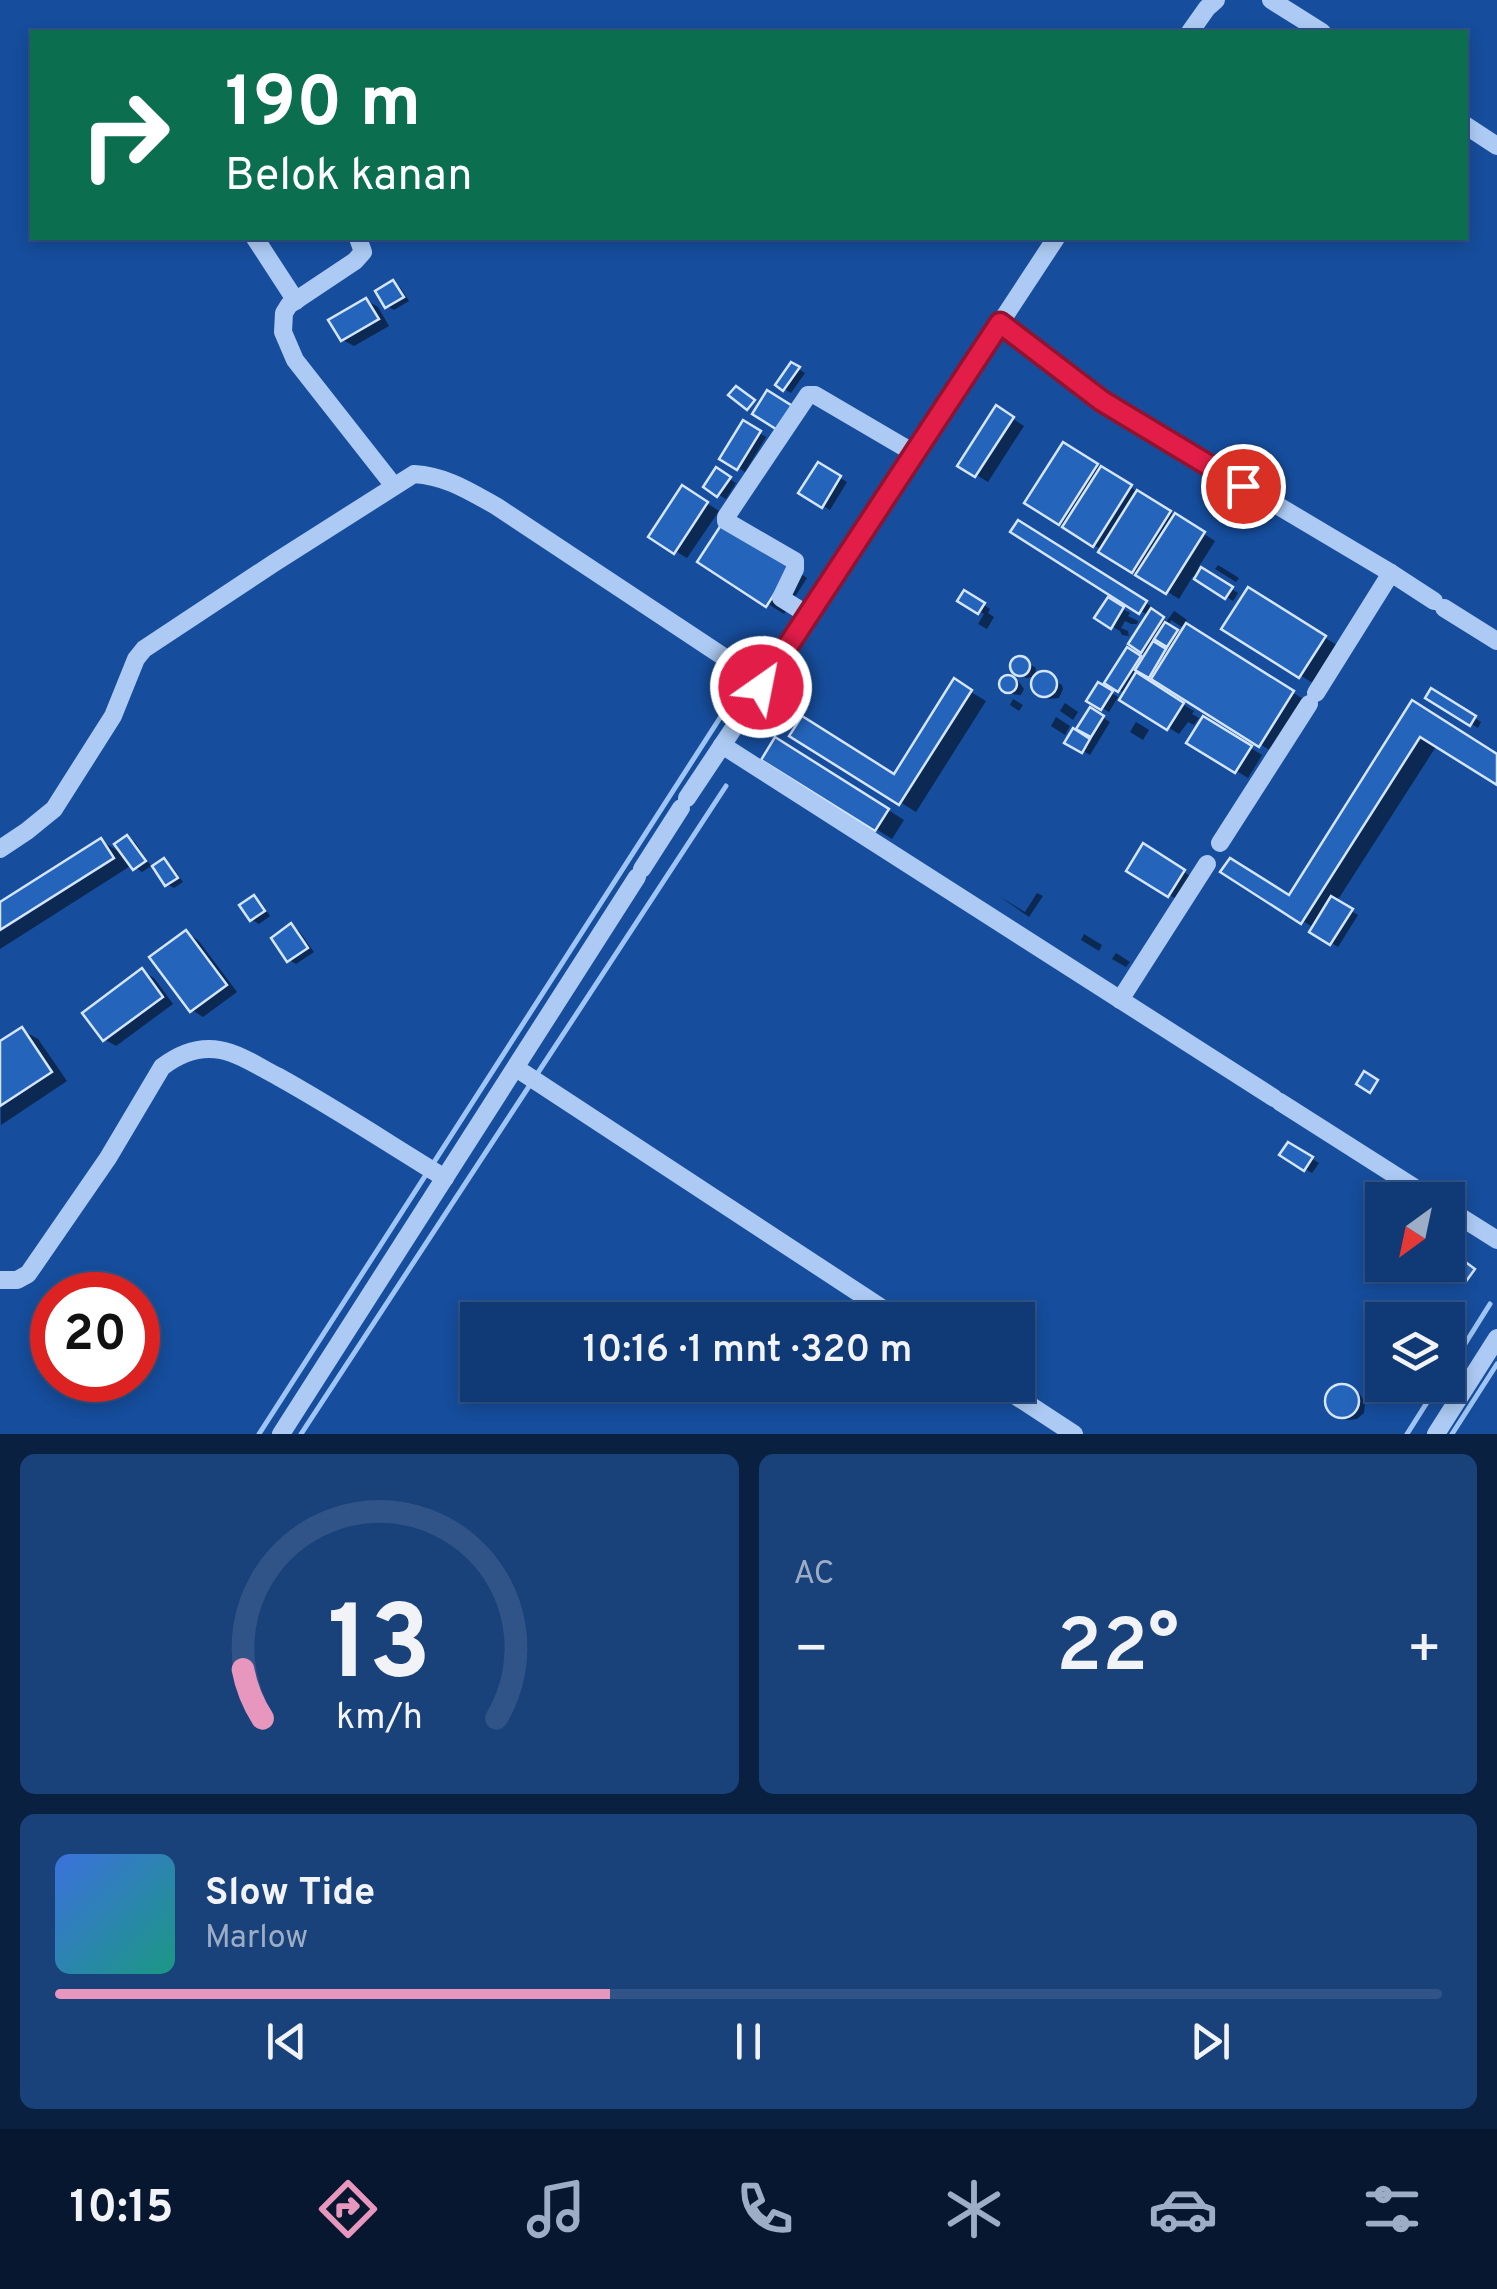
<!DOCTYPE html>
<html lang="id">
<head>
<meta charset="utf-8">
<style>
  body { margin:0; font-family:Overpass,sans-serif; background:#19417a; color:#f1f3f6; height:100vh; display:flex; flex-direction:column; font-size:38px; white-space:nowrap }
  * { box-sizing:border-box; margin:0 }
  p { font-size:32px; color:#9cadc5 }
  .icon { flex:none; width:55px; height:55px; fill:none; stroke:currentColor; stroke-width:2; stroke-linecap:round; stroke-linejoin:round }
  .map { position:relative; height:1434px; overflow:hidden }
  .panel { display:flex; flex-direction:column; gap:20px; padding:20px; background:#092040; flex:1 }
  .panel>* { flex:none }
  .banner { position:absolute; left:30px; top:30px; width:1438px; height:210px; border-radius:0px; box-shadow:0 5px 15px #0003,0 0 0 2px #305487; background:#0b6e4f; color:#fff; overflow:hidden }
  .needle { width:65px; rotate:213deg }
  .tools { position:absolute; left:1365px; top:1182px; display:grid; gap:20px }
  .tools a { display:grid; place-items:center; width:100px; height:100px; border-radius:0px; background:#103a75; box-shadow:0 5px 15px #0003,0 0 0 2px #305487; font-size:50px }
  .speed { position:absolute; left:30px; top:1272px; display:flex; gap:20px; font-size:50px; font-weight:700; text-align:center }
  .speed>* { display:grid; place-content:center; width:130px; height:130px; border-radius:50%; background:#103a75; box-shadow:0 5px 15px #0003,0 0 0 2px #305487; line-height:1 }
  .speed .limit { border:15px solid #d22; background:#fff; color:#111 }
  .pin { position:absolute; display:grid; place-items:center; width:85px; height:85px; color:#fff; margin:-42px; border:5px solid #fff; border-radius:50%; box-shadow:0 2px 10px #0007 }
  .me { position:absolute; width:110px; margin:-55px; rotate:33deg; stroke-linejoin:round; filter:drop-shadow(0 0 8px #0008) }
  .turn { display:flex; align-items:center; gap:35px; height:210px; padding:0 30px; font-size:45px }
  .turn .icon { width:130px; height:130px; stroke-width:2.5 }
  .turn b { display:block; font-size:70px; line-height:85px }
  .big { font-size:75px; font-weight:600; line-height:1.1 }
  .panel .card { flex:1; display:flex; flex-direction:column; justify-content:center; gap:15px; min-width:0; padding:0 35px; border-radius:15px; background:#19417a }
  .panel .dial { align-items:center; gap:0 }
  .dial svg { height:260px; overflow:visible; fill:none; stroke:#305487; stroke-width:7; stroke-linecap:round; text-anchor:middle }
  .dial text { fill:#f1f3f6; stroke:none }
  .song { display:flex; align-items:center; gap:30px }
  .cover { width:120px; height:120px; border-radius:15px; background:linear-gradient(135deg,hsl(220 70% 55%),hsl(170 70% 35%)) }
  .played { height:10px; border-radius:5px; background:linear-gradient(90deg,#e797bd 40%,#305487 40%) }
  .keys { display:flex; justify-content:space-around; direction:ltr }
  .heat { display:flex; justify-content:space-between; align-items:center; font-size:55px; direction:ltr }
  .panel .tiles { flex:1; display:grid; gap:20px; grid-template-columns:1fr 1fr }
  .card:last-child { grid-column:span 2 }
  .trip { position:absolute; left:460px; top:1302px; width:575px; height:100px; border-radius:0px; background:#103a75; box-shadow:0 5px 15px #0003,0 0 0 2px #305487; font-weight:600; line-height:100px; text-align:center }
  .tab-bar { display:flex; height:160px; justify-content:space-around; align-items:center; background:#06172f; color:#9cadc5 }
  .tab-bar .icon { width:70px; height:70px }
  .tab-bar .on { color:#e797bd }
  .tab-bar b { font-size:45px; color:#f1f3f6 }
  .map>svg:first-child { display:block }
  .shadow { fill:#0007; fill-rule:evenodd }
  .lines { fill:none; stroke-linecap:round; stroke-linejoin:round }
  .stream { stroke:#9ec5f5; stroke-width:5 }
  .building { fill:#2464ba; stroke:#d4e5fd; stroke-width:2.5 }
  .minor { stroke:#accaf3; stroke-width:18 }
  .route-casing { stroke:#92132f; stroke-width:25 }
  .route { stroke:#e11d48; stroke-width:18 }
</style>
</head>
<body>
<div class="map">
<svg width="1497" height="1434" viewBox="0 0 1497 1434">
  <rect width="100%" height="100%" fill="#164d9c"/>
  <g class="shadow">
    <path d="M393 283 400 287 409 301 394 310 387 306Z"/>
    <path d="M366 300 378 307 389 326 354 346 343 340Z"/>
    <path d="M792 365 805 373 791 393 778 385Z"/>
    <path d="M997 408 1024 426 988 482 960 465Z"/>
    <path d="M744 424 766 437 745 472 723 458Z"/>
    <path d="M1064 445 1215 541 1198 568 1238 593 1233 601 1193 576 1179 599 1028 503Z"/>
    <path d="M818 465 847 482 830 510 801 493Z"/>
    <path d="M717 471 736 483 726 499 706 487Z"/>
    <path d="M694 495 719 511 687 558 651 536Z"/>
    <path d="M1019 523 1157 610 1155 614 1167 621 1174 611 1176 612 1187 620 1184 625 1308 702 1276 754 1142 671 1138 677 1194 711 1192 714 1199 718 1194 725 1188 722 1179 734 1122 699 1126 694 1107 682 1127 650 1144 660 1148 654 1131 644 1149 616 1013 532ZM1171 620 1185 629 1182 635 1168 626ZM1159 639 1173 648 1170 654 1155 645Z"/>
    <path d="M739 535 807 578 784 614 700 561Z"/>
    <path d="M1218 565 1239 578 1236 582 1215 569Z"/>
    <path d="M965 593 990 609 988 613 994 617 987 629 978 624 984 614 961 600Z"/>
    <path d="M1264 600 1340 647 1316 685 1225 628Z"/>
    <path d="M1109 601 1130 613 1128 616 1138 621 1137 624H1131L1125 621 1121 628 1128 631 1129 636 1122 635 1120 631 1098 618Z"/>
    <path d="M1019 659 1035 667 1036 670 1034 677 1026 678 1015 671 1013 664Z"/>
    <path d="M1044 674 1062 685 1063 689 1059 698 1049 699 1034 687 1036 678Z"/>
    <path d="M1007 677 1019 682 1024 689 1021 695 1012 694 1005 690 1002 682Z"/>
    <path d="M954 682 986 701 916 812 792 735 895 776Z"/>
    <path d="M1099 686 1118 697 1109 712 1090 701Z"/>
    <path d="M1432 691 1481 722 1478 728 1428 697Z"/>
    <path d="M1013 699 1023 705 1019 711 1010 705Z"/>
    <path d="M1065 703 1078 712 1073 720 1060 711Z"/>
    <path d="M1413 704 1497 756V782L1437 745 1339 898 1338 897V903L1358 915 1338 947 1312 931 1314 928 1224 871 1290 898Z"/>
    <path d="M1091 710 1110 722 1090 755 1068 742Z"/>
    <path d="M1056 717 1070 726 1065 735 1051 726Z"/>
    <path d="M1204 719 1262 755 1248 778 1190 742Z"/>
    <path d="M1136 722 1149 730 1143 740 1130 732Z"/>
    <path d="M792 749 904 820 892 839 764 759Z"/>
    <path d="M127 838 135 842 151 866 142 872 132 865 0 949V905L101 841 125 855Z"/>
    <path d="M1144 847 1195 879 1181 902 1129 870Z"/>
    <path d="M164 861 171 865 183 882 174 888 167 884Z"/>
    <path d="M1037 893 1043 896 1029 917 999 896 1025 912Z"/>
    <path d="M254 898 261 902 270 916 259 924 251 919Z"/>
    <path d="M292 926 299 931 314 952 296 964 289 960Z"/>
    <path d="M186 933 198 940 237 992 203 1017 192 1010Z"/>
    <path d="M1084 934 1102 945 1099 951 1081 940Z"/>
    <path d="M1116 953 1130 962 1126 967 1112 959Z"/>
    <path d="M142 971 154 978 173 1004 116 1046 104 1039Z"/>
    <path d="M22 1030 38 1039 67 1081 1 1125 0 1045Z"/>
    <path d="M1289 1145 1319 1163 1312 1173 1283 1155Z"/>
    <path d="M1336 1387H1346L1360 1394 1365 1403 1364 1413 1357 1419 1347 1420 1329 1409 1328 1394Z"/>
  </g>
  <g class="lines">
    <g class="stream">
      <path d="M1448 1371 1490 1304"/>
      <path d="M259 1434 727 707"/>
      <path d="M301 1434 726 786"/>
      <path d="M1407 1434 1438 1385"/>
      <path d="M1452 1434 1497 1364"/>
    </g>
  </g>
  <g class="building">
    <path d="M393 280 404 297 385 308 375 291Z"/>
    <path d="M366 298 379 319 341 341 328 320Z"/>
    <path d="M791 362 800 367 783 391 775 385Z"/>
    <path d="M736 386 755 400 747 410 728 395Z"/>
    <path d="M767 390 794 407 779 431 752 414Z"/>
    <path d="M996 405 1014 417 975 477 957 466Z"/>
    <path d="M743 420 761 431 737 470 719 459Z"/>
    <path d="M1063 442 1098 464 1059 525 1024 503Z"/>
    <path d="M818 462 841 476 822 508 798 493Z"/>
    <path d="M1101 466 1132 485 1093 547 1062 527Z"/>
    <path d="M716 467 731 477 717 497 703 487Z"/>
    <path d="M682 485 708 502 674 554 648 537Z"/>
    <path d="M1137 490 1171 511 1132 573 1098 552Z"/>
    <path d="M1175 513 1205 532 1166 594 1135 575Z"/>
    <path d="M1018 520 1147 601 1139 614 1010 532Z"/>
    <path d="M723 522 792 567 766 607 697 562Z"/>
    <path d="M1201 567 1233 587 1225 599 1194 579Z"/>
    <path d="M1248 587 1326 636 1299 678 1221 629Z"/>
    <path d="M964 590 985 603 978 614 957 601Z"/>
    <path d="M1108 597 1124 607 1111 629 1094 618Z"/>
    <path d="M1151 608 1164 617 1141 653 1128 644Z"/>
    <path d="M1165 622 1178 630 1167 647 1154 639Z"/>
    <path d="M1186 623 1294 691 1259 747 1151 679Z"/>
    <path d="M1153 641 1166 649 1149 678 1135 670Z"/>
    <path d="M1127 647 1141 656 1118 692 1104 683Z"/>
    <circle cx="1020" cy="666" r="10"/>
    <circle cx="1044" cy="684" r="13"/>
    <path d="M1136 672 1184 703 1167 730 1119 700Z"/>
    <circle cx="1008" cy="684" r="9"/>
    <path d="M954 678 972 690 899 805 789 736 802 716 894 774Z"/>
    <path d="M1098 682 1113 691 1101 710 1086 701Z"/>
    <path d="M1431 688 1476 716 1470 726 1425 698Z"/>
    <path d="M1412 700 1497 754V785L1420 737 1301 924 1220 872 1230 858 1289 895Z"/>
    <path d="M1090 707 1104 716 1091 737 1076 729Z"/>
    <path d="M1203 716 1252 746 1235 773 1186 743Z"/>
    <path d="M1073 728 1090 739 1082 753 1064 743Z"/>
    <path d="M775 737 889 809 875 831 761 760Z"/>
    <path d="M127 835 146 861 133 870 114 844Z"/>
    <path d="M101 838 114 858 0 930V902Z"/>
    <path d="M1143 843 1185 870 1168 897 1126 871Z"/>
    <path d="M164 858 178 878 165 886 152 866Z"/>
    <path d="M254 895 265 911 250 921 239 905Z"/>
    <path d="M1331 896 1353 909 1330 945 1309 932Z"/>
    <path d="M291 923 308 948 287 962 271 938Z"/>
    <path d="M186 930 227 985 190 1012 149 957Z"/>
    <path d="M142 968 163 997 103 1041 82 1013Z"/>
    <path d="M22 1027 52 1072 0 1106V1041Z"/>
    <path d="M1364 1071 1378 1080 1370 1093 1356 1084Z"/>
    <path d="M1288 1142 1313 1157 1304 1171 1279 1155Z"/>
    <path d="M1460 1258 1475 1269 1467 1280 1452 1269Z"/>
    <path d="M1389 1307 1402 1311 1408 1320H1382V1349L1371 1341 1367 1328 1372 1315 1382 1308Z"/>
    <circle cx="1342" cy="1401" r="17"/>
  </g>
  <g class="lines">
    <g class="minor">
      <path d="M1271 0 1322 32"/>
      <path d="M1190 32 1207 8 1216 0"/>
      <path d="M1465 125 1497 146"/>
      <path d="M255 238 296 301"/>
      <path d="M358 238 363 252 355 261 289 305 284 313 283 332 295 360 394 486"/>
      <path d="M999 323 1102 401 1391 573"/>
      <path d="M1444 608 1497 641"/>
      <path d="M808 615 781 598 795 569V561L726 521V517L808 395H815L914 453"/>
      <path d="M761 687 1056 238"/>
      <path d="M1316 693 1391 573 1434 601"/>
      <path d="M722 745 1274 1098"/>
      <path d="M687 798 747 708"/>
      <path d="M1220 843 1309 704"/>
      <path d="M0 849 27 831 54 809 113 716 136 659 144 649 274 563 414 474C446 476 469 491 496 506L763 683"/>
      <path d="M642 869 681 808"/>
      <path d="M1120 1000 1207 864"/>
      <path d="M516 1068 900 1320"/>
      <path d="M1280 1102 1434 1200"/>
      <path d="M1448 1209 1497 1240"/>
      <path d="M0 1280H17L28 1274 108 1158 162 1067C179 1054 198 1046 220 1050 241 1054 259 1067 277 1076 335 1108 389 1144 445 1178"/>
      <path d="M999 1385 1074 1434"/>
      <path d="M281 1434 637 877"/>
      <path d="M1436 1434 1497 1338"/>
    </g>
  </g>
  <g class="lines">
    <g class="route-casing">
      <path id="route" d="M761 687 1000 323 1102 401 1243 486"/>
    </g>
    <use href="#route" class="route"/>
  </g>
</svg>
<div class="tools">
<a><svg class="needle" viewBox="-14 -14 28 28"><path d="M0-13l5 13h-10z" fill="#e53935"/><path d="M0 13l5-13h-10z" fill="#9cadc5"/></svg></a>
<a><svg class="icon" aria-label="layers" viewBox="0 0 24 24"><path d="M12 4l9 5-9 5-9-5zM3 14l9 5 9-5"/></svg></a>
</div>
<div class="speed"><div class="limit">20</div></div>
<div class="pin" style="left:1243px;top:486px;background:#d93025"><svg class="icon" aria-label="arrive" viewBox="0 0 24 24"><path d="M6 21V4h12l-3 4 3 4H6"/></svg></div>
<svg class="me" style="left:761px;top:687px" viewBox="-20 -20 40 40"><circle r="17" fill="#e11d48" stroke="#fff" stroke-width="3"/><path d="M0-11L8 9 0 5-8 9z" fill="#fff"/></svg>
<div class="trip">10:16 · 1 mnt · 320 m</div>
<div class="banner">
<div class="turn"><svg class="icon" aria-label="right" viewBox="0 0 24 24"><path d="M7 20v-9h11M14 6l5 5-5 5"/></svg><div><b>190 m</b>Belok kanan</div></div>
</div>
</div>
<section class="panel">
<div class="tiles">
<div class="card dial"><svg viewBox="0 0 100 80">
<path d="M14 69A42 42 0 1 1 86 69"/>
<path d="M14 69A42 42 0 0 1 8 54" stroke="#e797bd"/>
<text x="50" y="56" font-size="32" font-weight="700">13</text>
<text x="50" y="72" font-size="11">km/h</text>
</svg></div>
<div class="card"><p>AC</p>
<div class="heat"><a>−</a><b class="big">22°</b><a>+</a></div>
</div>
<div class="card">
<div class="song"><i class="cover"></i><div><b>Slow Tide</b><p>Marlow</p></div></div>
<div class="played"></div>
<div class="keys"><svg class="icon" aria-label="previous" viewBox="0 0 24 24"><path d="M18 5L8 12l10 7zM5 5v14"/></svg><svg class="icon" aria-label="pause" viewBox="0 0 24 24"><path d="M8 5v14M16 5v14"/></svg><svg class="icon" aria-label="next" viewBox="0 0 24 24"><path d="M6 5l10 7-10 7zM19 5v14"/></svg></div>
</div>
</div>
</section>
<nav class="tab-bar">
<b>10:15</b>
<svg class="icon on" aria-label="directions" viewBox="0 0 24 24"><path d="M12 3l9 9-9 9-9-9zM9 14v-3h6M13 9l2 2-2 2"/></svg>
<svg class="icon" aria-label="music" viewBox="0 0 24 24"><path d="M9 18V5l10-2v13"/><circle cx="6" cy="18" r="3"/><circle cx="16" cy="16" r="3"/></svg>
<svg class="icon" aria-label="phone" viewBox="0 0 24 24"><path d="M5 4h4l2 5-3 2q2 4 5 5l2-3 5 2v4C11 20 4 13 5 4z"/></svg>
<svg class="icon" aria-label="climate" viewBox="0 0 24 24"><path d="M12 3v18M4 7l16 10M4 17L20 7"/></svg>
<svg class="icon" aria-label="car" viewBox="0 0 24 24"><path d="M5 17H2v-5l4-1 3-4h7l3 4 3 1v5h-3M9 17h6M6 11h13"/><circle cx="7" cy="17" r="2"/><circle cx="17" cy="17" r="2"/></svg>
<svg class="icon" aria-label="filters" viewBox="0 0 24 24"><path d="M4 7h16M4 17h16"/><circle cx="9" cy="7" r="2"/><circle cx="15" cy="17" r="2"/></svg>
</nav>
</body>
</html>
